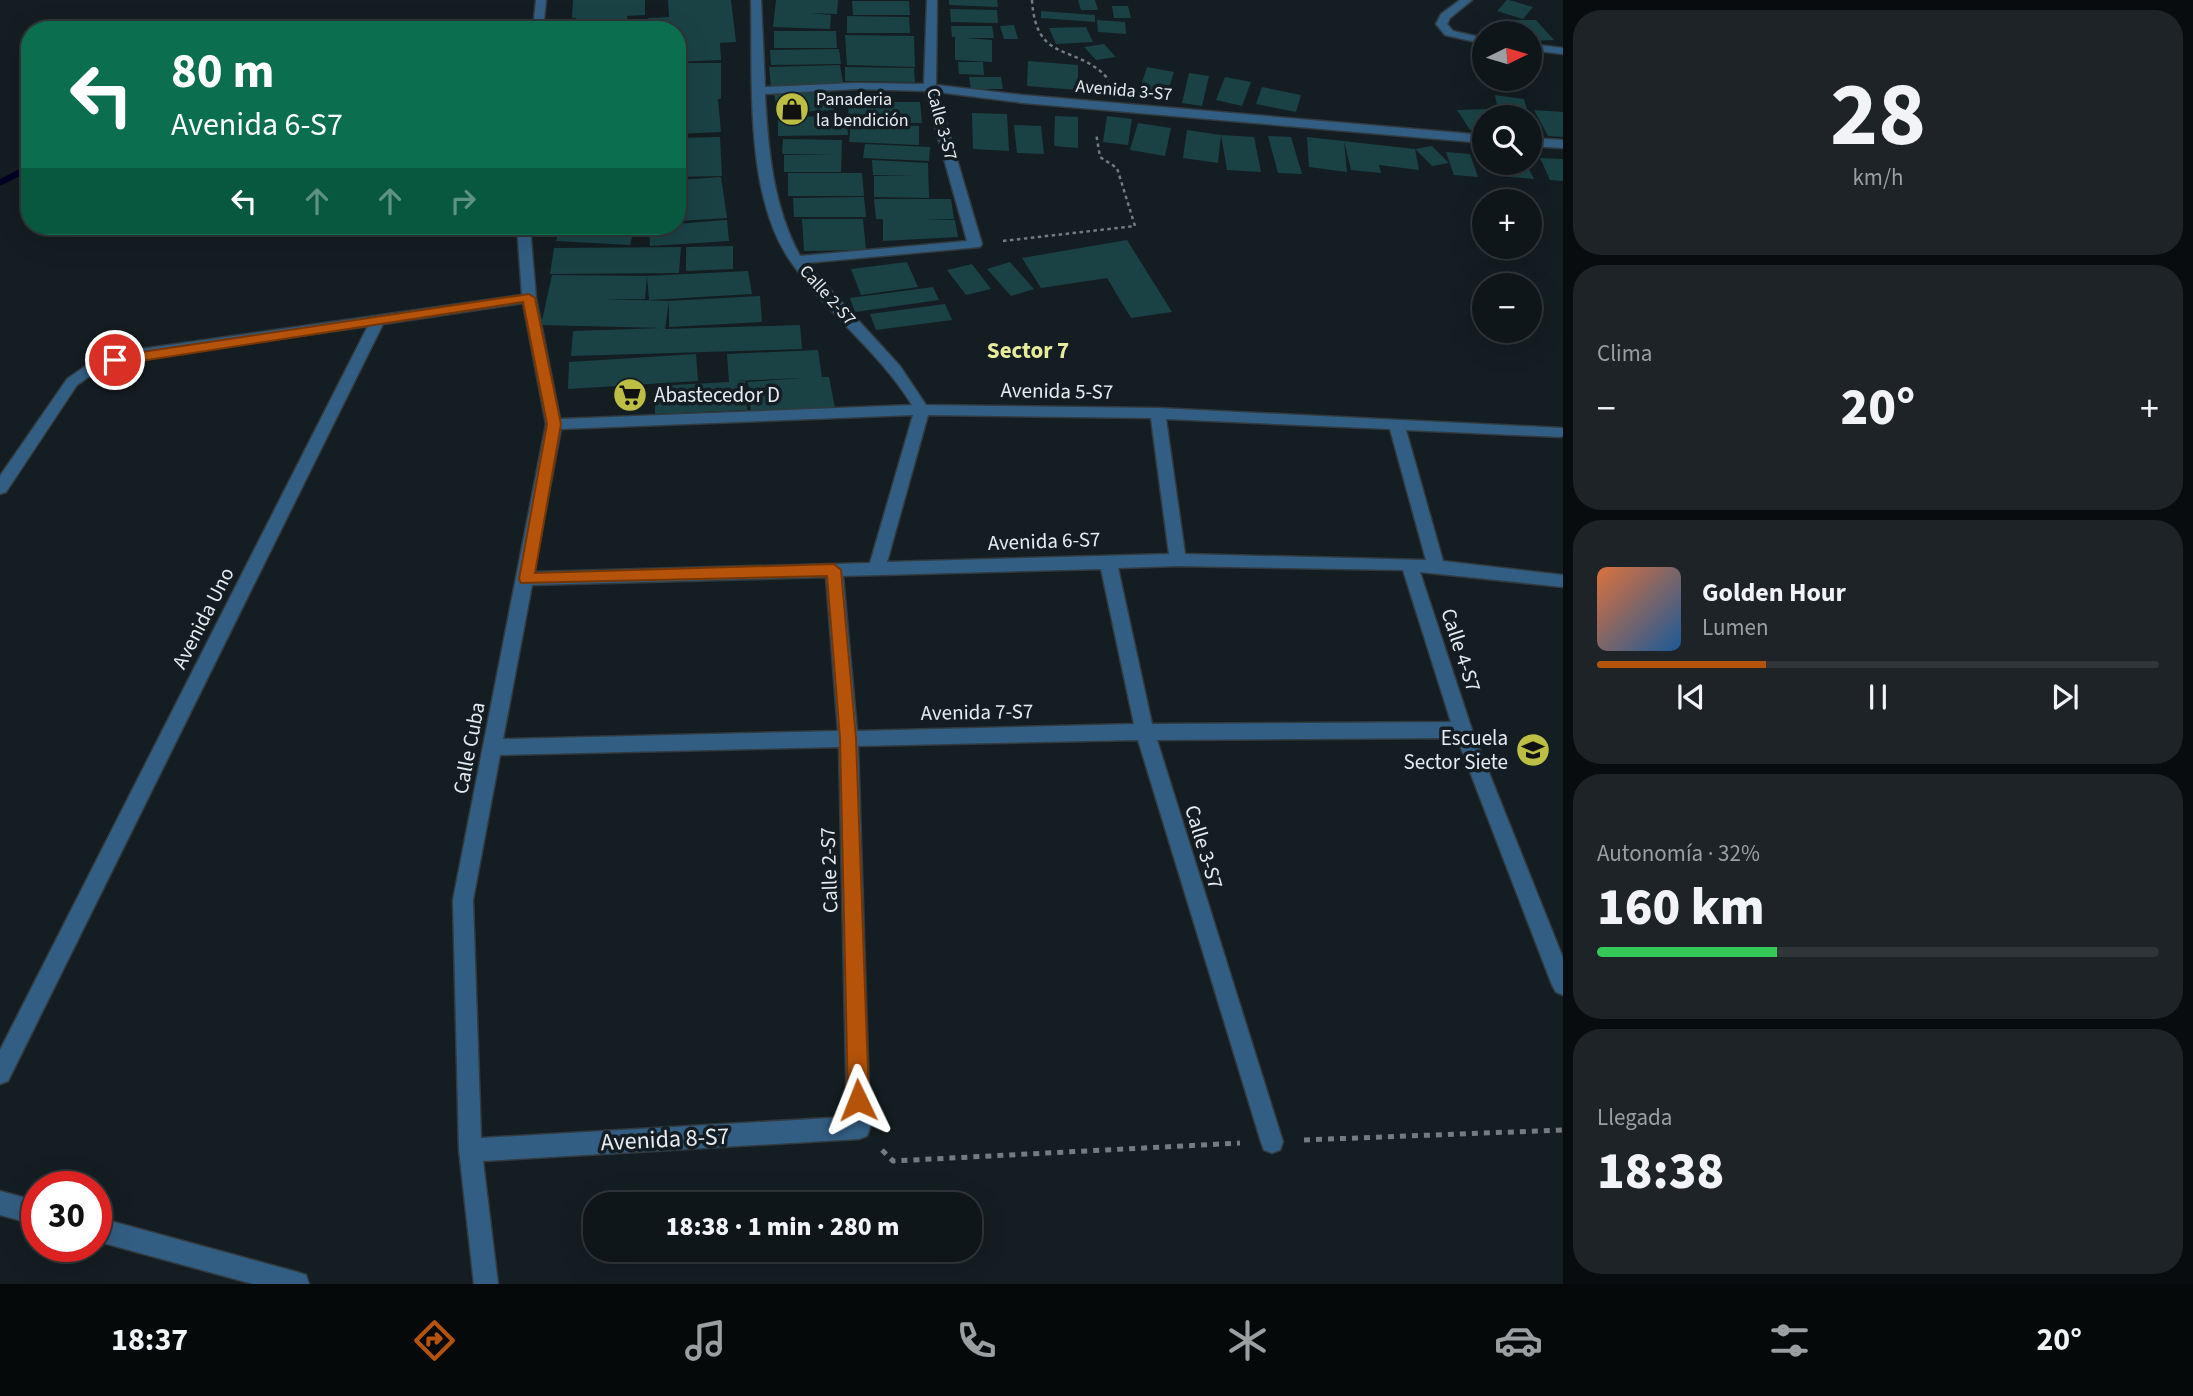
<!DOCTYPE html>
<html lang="es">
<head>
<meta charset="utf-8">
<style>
  body { margin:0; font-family:"Source Sans 3",sans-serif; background:#1d2326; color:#f1f3f6; height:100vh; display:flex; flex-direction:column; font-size:26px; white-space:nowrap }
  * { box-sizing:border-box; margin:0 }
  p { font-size:23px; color:#9b9fa2 }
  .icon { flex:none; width:38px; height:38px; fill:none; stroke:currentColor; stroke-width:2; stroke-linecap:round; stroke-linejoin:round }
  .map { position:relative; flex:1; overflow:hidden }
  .sheet { display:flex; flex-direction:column; gap:10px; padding:10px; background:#080c0e; width:630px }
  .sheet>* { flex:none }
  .top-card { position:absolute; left:21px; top:21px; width:665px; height:214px; border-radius:28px; box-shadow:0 7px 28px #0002,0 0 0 2px #2f3538; background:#0b6e4f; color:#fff; overflow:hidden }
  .needle { width:46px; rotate:85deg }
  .tools { position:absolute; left:1472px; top:21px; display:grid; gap:14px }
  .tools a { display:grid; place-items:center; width:70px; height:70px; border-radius:50%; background:#0f1619; box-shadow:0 7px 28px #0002,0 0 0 2px #2f3538; font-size:35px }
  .speed { position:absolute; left:21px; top:1171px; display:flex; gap:14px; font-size:35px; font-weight:700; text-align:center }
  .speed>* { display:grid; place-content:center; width:91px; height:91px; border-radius:50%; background:#0f1619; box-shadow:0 7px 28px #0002,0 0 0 2px #2f3538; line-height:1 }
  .speed .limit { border:10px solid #d22; background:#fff; color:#111 }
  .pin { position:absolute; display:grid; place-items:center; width:60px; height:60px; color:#fff; margin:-30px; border:4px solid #fff; border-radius:50%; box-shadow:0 2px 7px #0007 }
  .me { position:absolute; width:77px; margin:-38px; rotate:358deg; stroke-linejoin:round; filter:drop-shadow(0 0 5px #0008) }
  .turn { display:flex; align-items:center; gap:24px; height:147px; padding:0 35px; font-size:32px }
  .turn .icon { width:91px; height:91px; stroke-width:2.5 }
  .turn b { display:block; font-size:49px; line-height:60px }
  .lanes { display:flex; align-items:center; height:66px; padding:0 35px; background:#0003; justify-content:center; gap:35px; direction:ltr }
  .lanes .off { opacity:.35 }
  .big { font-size:52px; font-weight:800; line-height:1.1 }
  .sheet .widget { flex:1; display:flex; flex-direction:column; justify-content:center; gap:10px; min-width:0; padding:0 24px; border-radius:28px; background:#1d2326 }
  .sheet .dial { align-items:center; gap:0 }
  .dial b { font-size:91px; line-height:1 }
  .song { display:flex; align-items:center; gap:21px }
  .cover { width:84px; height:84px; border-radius:10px; background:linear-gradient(135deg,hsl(20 70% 55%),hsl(210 70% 35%)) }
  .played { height:7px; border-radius:4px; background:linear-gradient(90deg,#b45309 30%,#2f3538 30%) }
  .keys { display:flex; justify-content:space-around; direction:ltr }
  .heat { display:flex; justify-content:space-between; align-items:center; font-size:38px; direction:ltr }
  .charge { height:10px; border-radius:5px; background:linear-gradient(90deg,#34c759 32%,#2f3538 0) }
  .trip { position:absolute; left:583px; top:1192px; width:399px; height:70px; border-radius:28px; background:#0f1619; box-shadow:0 7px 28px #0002,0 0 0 2px #2f3538; font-weight:800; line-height:70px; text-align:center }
  .dock { display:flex; height:112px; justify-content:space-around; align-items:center; background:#06090a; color:#9b9fa2 }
  .dock .icon { width:49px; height:49px }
  .dock .active { color:#b45309 }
  .dock b { font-size:32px; color:#f1f3f6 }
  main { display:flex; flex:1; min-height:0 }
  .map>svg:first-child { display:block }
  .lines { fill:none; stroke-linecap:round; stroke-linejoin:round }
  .stream { fill:#020025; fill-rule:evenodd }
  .building { fill:#1a4245 }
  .minor-casing { stroke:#313a3e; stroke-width:3 }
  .path-far1 { stroke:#757c80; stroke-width:2.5; stroke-dasharray:3.5 3.5; stroke-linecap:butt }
  .path { stroke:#757c80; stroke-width:5; stroke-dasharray:6 6; stroke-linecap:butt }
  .minor { fill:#335e83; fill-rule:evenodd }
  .route { fill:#b45309; stroke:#753606; stroke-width:2 }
  .labels { text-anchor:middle; stroke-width:7; stroke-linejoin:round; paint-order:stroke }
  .far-street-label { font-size:18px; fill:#e6ecef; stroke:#141d21 }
  .far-poi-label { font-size:18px; fill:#e6ecef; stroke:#141d21; text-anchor:start }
  .street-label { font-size:21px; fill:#e6ecef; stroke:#141d21 }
  .poi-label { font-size:21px; fill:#e6ecef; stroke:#141d21; text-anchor:start }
  .neighbourhood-label { font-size:23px; font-weight:bold; fill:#e7eb9c; stroke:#141d21 }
  .near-street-label { font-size:24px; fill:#e6ecef; stroke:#141d21 }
</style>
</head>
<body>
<main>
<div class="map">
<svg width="1563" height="1284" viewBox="0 0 1563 1284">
  <rect width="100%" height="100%" fill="#141d21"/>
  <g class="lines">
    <path class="stream" d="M30 164V171L0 186V179Z"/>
  </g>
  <g class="building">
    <path d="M573 0H645V15L627 16 628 29 576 30V18H572Z"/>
    <path d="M668 0H731L736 42 720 43 721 60 677 62V30H649L648 18 669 17Z"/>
    <path d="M776 0H838L837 14 809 13 831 15 830 29 773 27Z"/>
    <path d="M949 0H997L998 7 949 5Z"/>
    <path d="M1078 0H1095L1098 10H1081Z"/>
    <path d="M1507 0H1509L1533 7 1523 19 1497 11Z"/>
    <path d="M852 1H909L910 15H853Z"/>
    <path d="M1112 6H1128L1131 18H1114Z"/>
    <path d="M950 9 997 10 998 23 951 22Z"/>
    <path d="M1041 11 1095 15V22L1041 18Z"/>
    <path d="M847 16 909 17 910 33H847Z"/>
    <path d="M1097 20 1125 22 1126 34 1098 32Z"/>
    <path d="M1512 20H1536L1554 40 1530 41V33H1523Z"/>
    <path d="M1014 25 1018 39H1004L1000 26Z"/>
    <path d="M951 26H992L994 38H965L992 40V62L955 60V37H952Z"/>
    <path d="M1086 27 1093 42 1056 44 1049 28Z"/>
    <path d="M774 31H836L837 48H774Z"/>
    <path d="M845 35 914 36 915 67 847 65Z"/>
    <path d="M1104 44 1116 57 1096 60 1084 47Z"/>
    <path d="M839 49 841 64 771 65 770 50Z"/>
    <path d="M1028 61 1078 65V90L1027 86Z"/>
    <path d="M958 62H983L984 75 959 74Z"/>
    <path d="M677 63H721V99H718L721 132 677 134Z"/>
    <path d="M840 65 843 83 771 86 769 67Z"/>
    <path d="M845 67 914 68 915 82 845 81Z"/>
    <path d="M1147 67 1174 72 1165 100 1138 95Z"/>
    <path d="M1189 73 1209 76 1202 106 1182 103Z"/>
    <path d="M969 77H1001L1003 89H971Z"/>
    <path d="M1225 77 1251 82 1242 106 1216 100Z"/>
    <path d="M1262 87 1301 95 1296 112 1256 104Z"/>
    <path d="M829 91 834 110 778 113 774 94Z"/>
    <path d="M1495 95 1524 99 1529 117H1504L1503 115H1528L1498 111Z"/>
    <path d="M848 102H920L922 123 849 122Z"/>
    <path d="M1488 109 1493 117H1484V130H1470L1457 110Z"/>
    <path d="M1534 110 1563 112V137L1548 136Z"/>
    <path d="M972 113 1007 114 1009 151 973 149Z"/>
    <path d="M846 116 848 135 778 136V117Z"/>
    <path d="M1055 116 1078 117V148L1054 146Z"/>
    <path d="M1107 116 1132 119 1128 145 1103 142Z"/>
    <path d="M851 123 919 126V145L849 142Z"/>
    <path d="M1138 123 1171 128 1165 156 1130 150Z"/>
    <path d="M1014 125 1041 126 1044 154 1017 153Z"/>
    <path d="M1187 130 1221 135 1218 163 1183 158Z"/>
    <path d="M1221 135 1254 137 1261 172 1227 170Z"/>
    <path d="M1268 136 1291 137 1302 174 1278 173Z"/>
    <path d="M720 137 722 176 677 177V138Z"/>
    <path d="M1307 137 1415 149 1419 170 1379 165 1381 173 1351 170 1344 141 1347 172 1309 167Z"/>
    <path d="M783 139 842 140 841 172H784V155H836L782 154Z"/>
    <path d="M865 144 930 147 929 161 863 158Z"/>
    <path d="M1432 146 1449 163 1432 166 1415 149Z"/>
    <path d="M1446 152 1470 154 1478 177 1454 175Z"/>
    <path d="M1540 158 1563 159V181L1550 180Z"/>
    <path d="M872 160 928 163 929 198 874 197V176H915L873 175Z"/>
    <path d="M1502 163H1526L1534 179 1509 177Z"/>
    <path d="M788 173H862L864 196H788Z"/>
    <path d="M721 177 727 218 677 221V180Z"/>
    <path d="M864 197 866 217H794L793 198Z"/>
    <path d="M874 199H951L954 219 924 220H955L958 237 883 241V219H876Z"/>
    <path d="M802 219H863L866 250 804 251Z"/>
    <path d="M727 220 729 241 650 246 649 226Z"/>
    <path d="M561 226H635L630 245 556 241Z"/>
    <path d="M1127 240 1172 312 1131 318 1107 278 1041 288 1022 258Z"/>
    <path d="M733 246V269L686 271V247Z"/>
    <path d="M681 247 679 273 550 274 554 248Z"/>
    <path d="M907 262 918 287 861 295 851 269Z"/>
    <path d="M1010 262 1034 289 1011 296 987 269Z"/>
    <path d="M972 264 991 289 966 295 947 270Z"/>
    <path d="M748 271 752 294 649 300 647 276 645 299H604L669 301 665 329 800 325 802 349 571 356 573 331 662 328 541 325 552 275 647 276Z"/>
    <path d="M933 287 939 300 855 312 850 298Z"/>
    <path d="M760 296 762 322 669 327V301Z"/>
    <path d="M945 304 952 320 876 330 870 314Z"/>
    <path d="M818 350 822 377H829L835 408 751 413 748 382 801 378 733 381H745L747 410 655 414V386L729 382 727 354Z"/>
    <path d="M696 354 698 381 568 389 569 362Z"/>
  </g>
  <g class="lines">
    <g class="minor-casing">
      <g id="minor">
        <path d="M536 0H546L543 30H533Z"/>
        <path d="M751 0H761L765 87 855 83 924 84 927 0H937L936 85 1023 95 1484 135V143L1023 103 937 92 982 244 980 247 806 263 900 366 926 405 1158 408 1563 428V436L1560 437 1406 430 1443 561 1563 575V587L1420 572 1472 730 1563 958V995L1556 992 1552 985 1457 738 1157 740 1283 1142 1280 1150 1272 1153 1264 1150 1261 1142 1138 740 858 746 870 1128 867 1136 859 1139 483 1161 498 1284H474L459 1150 453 900 546 424 523 303 383 324 8 1081 0 1084V1050L368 326 134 360 100 369 77 385 6 492 0 494V476L67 379 90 363 134 350 522 295 517 226H530L536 298 560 419 912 405C879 351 827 314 791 262 744 195 753 79 751 0ZM855 89 925 91 967 241 800 256C773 206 768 150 765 94ZM913 415 870 563 534 572 561 429ZM928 415 1151 418 1169 554 887 562ZM1166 419 1390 429 1426 560 1185 554ZM1178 566 1403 570 1451 722 1152 724 1118 568ZM1101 569 1134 724 857 731 843 576ZM826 577 838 731 503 739 532 585ZM839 747 847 1117 481 1138 473 900 500 755Z"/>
        <path d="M1460 0H1472L1450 18 1447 24 1453 31 1484 38V44L1445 35 1436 24 1441 14Z"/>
        <path d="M1530 44 1563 48V54L1530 50Z"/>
        <path d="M1530 138 1563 140V148L1530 146Z"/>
        <path d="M0 1191 37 1201V1225L0 1215Z"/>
        <path d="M96 1217 297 1272 306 1275 309 1284H253L96 1241Z"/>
      </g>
    </g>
    <g class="path-far1">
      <path d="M1032 0C1036 66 1077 42 1109 80"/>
      <path d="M1003 241 1135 226 1117 168 1100 157 1096 133"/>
    </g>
    <g class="path">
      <path d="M1304 1140 1563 1130"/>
      <path d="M882 1150 893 1161 1240 1143"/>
    </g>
    <use href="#minor" class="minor"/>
  </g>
  <path class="route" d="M529 294 535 298 561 424 535 573 834 564 841 570 856 738 869 1100 866 1107 858 1110 851 1107 848 1100 840 738 827 576 521 583 519 579 547 424 523 302 115 365 108 360 115 356Z"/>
  <defs>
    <g id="shop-disc" transform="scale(1.75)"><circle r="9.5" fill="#bcbf44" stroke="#141d21"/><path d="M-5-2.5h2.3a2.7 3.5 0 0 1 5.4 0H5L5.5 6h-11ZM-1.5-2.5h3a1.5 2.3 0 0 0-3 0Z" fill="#111"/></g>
    <g id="supermarket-disc" transform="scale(1.75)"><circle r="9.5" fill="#bcbf44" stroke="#141d21"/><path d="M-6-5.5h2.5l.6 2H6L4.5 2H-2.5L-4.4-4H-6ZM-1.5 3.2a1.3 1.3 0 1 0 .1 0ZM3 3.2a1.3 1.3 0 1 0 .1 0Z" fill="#111"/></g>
    <g id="school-disc" transform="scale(1.75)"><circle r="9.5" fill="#bcbf44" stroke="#141d21"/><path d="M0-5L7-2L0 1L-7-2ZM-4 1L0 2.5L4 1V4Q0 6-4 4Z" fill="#111"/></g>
  </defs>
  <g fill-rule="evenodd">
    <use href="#shop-disc" x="792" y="109"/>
    <use href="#supermarket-disc" x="630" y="395"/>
    <use href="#school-disc" x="1533" y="750"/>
  </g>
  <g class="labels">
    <g class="far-street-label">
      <text transform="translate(1124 90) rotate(5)" y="6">Avenida 3-S7</text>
      <text transform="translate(942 124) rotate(75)" y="6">Calle 3-S7</text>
      <text transform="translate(828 295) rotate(48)" y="6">Calle 2-S7</text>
    </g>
    <g class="far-poi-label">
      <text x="816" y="105">Panaderia<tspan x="816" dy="21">la bendición</tspan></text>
    </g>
    <g class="street-label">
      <text transform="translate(1057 391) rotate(1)" y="7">Avenida 5-S7</text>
      <text transform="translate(1044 541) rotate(-2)" y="7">Avenida 6-S7</text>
      <text transform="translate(203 618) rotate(-63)" y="7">Avenida Uno</text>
      <text transform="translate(1461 650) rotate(72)" y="7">Calle 4-S7</text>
      <text transform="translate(977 712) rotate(-1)" y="7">Avenida 7-S7</text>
      <text transform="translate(469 748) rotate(-79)" y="7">Calle Cuba</text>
      <text transform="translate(1204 847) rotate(73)" y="7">Calle 3-S7</text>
      <text transform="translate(829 870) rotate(-92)" y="7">Calle 2-S7</text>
    </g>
    <g class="poi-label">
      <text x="654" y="402">Abastecedor D</text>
      <text x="1508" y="745" text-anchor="end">Escuela<tspan x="1508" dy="24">Sector Siete</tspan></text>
    </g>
    <g class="neighbourhood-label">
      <text x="1028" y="358">Sector 7</text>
    </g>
    <g class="near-street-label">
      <text transform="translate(665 1139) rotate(-3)" y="8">Avenida 8-S7</text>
    </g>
  </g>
</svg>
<div class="tools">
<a><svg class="needle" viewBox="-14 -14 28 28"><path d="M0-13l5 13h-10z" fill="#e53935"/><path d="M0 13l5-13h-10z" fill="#9b9fa2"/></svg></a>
<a><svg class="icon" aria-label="search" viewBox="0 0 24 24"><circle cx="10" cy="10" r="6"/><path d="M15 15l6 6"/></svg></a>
<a>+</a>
<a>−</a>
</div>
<div class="speed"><div class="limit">30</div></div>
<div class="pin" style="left:115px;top:360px;background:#d93025"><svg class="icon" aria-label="arrive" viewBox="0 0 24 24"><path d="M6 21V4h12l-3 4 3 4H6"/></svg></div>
<svg class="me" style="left:858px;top:1100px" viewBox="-20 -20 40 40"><path d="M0-17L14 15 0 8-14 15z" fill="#b45309" stroke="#fff" stroke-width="4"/></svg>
<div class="trip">18:38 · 1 min · 280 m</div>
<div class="top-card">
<div class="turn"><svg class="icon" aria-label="left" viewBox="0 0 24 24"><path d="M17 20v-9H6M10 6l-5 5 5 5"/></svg><div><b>80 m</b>Avenida 6-S7</div></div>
<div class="lanes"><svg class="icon" aria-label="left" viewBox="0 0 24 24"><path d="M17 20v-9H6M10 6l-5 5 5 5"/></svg><svg class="icon off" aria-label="ahead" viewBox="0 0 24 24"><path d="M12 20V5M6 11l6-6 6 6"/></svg><svg class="icon off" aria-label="ahead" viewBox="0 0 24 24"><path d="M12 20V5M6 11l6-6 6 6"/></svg><svg class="icon off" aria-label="right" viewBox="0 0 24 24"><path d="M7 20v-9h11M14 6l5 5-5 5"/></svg></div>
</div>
</div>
<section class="sheet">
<div class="widget dial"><b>28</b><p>km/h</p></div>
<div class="widget"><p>Clima</p>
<div class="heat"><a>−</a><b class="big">20°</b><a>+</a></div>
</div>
<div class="widget">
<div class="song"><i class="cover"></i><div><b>Golden Hour</b><p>Lumen</p></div></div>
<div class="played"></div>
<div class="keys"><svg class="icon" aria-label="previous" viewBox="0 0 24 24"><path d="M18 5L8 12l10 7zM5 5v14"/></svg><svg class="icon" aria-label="pause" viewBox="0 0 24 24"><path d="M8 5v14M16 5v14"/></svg><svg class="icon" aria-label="next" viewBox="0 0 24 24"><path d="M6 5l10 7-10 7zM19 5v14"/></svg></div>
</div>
<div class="widget"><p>Autonomía · 32%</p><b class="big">160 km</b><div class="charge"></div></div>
<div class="widget"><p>Llegada</p><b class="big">18:38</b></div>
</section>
</main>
<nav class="dock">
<b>18:37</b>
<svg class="icon active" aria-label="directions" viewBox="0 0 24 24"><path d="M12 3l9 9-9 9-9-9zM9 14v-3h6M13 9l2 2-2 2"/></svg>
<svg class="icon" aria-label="music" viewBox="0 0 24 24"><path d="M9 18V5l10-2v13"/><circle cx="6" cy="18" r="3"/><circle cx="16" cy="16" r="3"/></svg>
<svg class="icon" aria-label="phone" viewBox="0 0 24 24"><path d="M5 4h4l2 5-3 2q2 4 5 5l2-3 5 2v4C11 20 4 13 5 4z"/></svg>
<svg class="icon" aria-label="climate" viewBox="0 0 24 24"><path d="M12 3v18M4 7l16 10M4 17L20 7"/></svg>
<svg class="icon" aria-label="car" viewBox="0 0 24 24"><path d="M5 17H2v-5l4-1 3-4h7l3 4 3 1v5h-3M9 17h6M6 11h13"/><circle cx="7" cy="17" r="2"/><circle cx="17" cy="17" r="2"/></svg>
<svg class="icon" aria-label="filters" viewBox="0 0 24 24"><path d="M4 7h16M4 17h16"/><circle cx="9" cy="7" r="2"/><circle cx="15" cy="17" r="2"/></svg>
<b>20°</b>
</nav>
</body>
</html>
